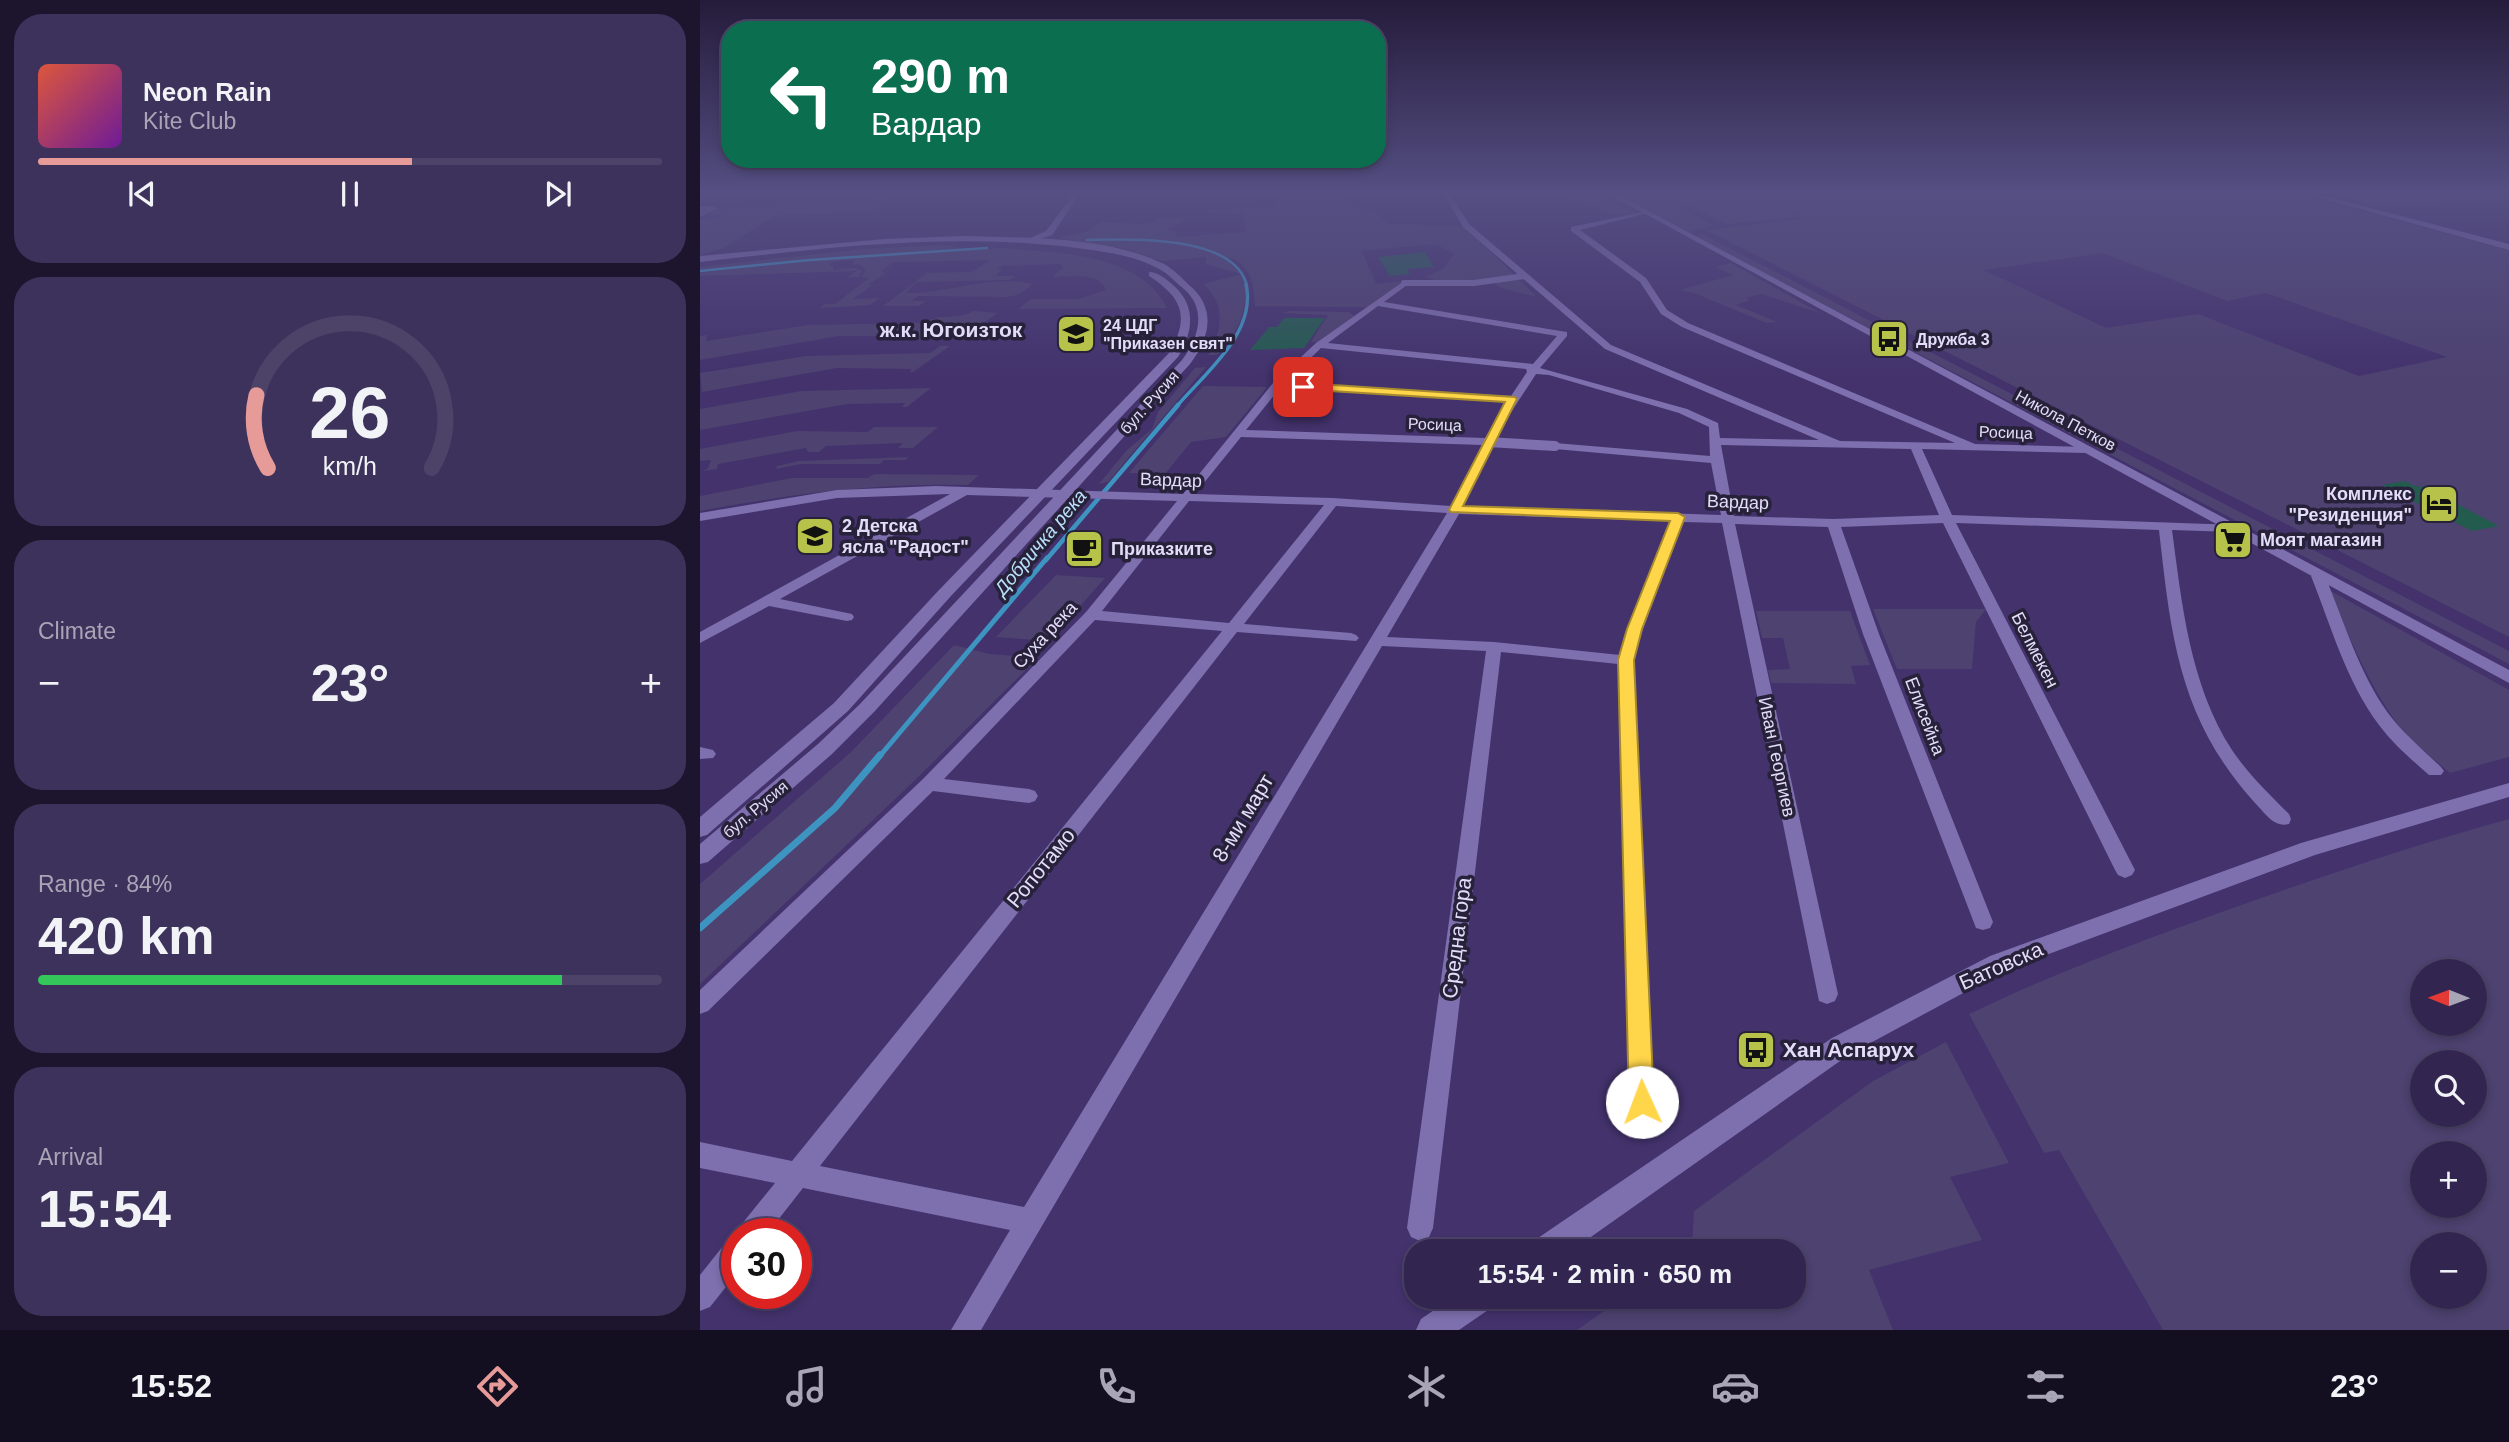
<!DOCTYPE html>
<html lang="en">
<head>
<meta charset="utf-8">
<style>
  body { margin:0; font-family:Arial,sans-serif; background:#3d325b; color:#f1f3f6; height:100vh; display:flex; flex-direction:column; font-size:26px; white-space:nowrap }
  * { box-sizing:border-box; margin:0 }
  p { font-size:23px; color:#a8a5b7 }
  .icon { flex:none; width:38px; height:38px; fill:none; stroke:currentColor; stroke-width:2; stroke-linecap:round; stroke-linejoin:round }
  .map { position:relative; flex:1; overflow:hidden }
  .side { display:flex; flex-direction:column; gap:14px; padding:14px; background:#1c152d; width:700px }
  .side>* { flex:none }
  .guide { position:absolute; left:21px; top:21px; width:665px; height:147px; border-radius:28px; box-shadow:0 4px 10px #0003,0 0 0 2px #4d4368; background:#0b6e4f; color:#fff; overflow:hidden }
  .needle { width:46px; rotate:271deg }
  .tools { position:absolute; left:1710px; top:959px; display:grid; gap:14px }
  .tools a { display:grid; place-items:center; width:77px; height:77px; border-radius:50%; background:#322651; box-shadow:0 4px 10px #0003,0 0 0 2px #4d4368; font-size:35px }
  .speed { position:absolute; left:21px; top:1218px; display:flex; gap:14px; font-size:35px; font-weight:700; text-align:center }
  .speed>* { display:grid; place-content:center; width:91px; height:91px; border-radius:50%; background:#322651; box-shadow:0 4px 10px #0003,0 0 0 2px #4d4368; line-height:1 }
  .speed .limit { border:10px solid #d22; background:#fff; color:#111 }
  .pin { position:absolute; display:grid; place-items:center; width:60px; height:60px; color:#fff; margin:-30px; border-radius:14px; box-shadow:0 4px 10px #0006 }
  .me { position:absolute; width:77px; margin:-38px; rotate:358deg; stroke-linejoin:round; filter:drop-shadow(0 0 5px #0008) }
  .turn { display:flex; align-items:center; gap:24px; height:147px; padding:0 35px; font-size:32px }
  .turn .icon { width:91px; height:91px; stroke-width:2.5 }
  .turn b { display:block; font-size:49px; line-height:60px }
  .big { font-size:52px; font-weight:700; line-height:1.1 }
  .side .widget { flex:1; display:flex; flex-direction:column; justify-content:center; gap:10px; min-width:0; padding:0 24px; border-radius:28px; background:#3d325b }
  .side .dial { align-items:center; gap:0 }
  .dial svg { height:182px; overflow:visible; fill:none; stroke:#4d4368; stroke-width:7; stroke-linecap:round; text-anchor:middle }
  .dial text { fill:#f1f3f6; stroke:none }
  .song { display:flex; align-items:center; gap:21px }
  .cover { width:84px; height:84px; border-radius:10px; background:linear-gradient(135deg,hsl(10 70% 55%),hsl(280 70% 35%)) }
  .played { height:7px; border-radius:4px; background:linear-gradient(90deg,#e69b98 60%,#4d4368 60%) }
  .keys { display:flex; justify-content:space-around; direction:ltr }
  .heat { display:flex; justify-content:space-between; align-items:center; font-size:38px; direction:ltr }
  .charge { height:10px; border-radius:5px; background:linear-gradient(90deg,#34c759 84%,#4d4368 0) }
  .trip { position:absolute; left:704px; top:1239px; width:402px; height:70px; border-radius:28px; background:#322651; box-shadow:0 4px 10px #0003,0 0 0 2px #4d4368; font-weight:700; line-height:70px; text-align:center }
  .dock { display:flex; height:112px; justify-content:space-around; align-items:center; background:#140f20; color:#a8a5b7 }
  .dock .icon { width:49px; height:49px }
  .dock .active { color:#e69b98 }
  .dock b { font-size:32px; color:#f1f3f6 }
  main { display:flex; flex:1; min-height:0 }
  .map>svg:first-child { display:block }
  .green { fill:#4d4270; fill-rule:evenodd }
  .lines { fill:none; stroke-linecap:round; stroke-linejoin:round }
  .stream-far4 { stroke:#3e94c1; stroke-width:2.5 }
  .stream-far3 { stroke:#3e94c1; stroke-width:3.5 }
  .stream-far2 { stroke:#3e94c1; stroke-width:4.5 }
  .stream-far1 { stroke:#3e94c1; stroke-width:5 }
  .stream { stroke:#3e94c1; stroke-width:7 }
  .building { fill:#235b4e }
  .pedestrian-far1 { stroke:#7e6fae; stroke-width:6 }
  .pedestrian { stroke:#7e6fae; stroke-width:10 }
  .minor { fill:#7e6fae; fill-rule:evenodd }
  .tertiary { fill:#7e6fae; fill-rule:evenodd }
  .secondary { fill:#7e6fae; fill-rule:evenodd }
  .route { fill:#ffd54a; stroke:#a68a30; stroke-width:2 }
  .labels { text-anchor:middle; stroke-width:7; stroke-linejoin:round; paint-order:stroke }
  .far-poi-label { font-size:16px; font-weight:bold; fill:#e3ddf9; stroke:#27213a; text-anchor:start }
  .far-street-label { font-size:16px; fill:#e3ddf9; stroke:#27213a }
  .street-label { font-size:18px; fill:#e3ddf9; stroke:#27213a }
  .poi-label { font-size:18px; font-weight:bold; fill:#e3ddf9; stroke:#27213a; text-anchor:start }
  .water-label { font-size:19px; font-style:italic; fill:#b9e1fa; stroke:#27213a }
  .far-district-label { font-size:21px; font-weight:bold; fill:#e1dcf8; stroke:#27213a }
  .near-street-label { font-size:21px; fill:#e3ddf9; stroke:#27213a }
  .near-poi-label { font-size:21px; font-weight:bold; fill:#e3ddf9; stroke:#27213a; text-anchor:start }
</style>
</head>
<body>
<main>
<section class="side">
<div class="widget">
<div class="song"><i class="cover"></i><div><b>Neon Rain</b><p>Kite Club</p></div></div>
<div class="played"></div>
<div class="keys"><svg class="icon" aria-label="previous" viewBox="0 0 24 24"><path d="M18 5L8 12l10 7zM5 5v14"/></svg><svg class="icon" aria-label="pause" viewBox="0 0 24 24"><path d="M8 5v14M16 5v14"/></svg><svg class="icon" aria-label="next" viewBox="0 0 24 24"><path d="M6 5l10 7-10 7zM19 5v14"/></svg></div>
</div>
<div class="widget dial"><svg viewBox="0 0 100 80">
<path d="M14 69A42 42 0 1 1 86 69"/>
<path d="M14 69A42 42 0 0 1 9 37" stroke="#e69b98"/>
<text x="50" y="56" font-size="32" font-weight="700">26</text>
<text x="50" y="72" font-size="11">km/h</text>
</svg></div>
<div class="widget"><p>Climate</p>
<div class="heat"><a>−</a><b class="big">23°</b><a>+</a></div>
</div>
<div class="widget"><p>Range · 84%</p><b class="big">420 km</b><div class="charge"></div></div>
<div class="widget"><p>Arrival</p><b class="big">15:54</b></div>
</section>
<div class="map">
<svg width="1809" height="1330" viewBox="0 0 1809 1330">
  <rect width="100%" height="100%" fill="#43326c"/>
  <g class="green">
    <path d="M888 192H896L904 199 936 213C900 220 896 201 866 199L891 194Z"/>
    <path d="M913 192H1590L1809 250V637L1006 230 1102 219 1093 214 1091 218 1026 224 988 205 958 195 1013 225 989 232ZM1403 253 1527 301 1566 293 1747 357 1659 376 1498 314 1406 328 1284 270Z"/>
    <path d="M1619 192H1809V197L1701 208 1673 206 1662 201Z"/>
    <path d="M641 196 662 209 674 212 689 224 764 226 837 297 801 288 788 279 738 282 726 277 744 268 754 254 736 244 662 251 676 284 703 281 667 307 555 306C554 285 552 269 532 258L524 259 544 275C548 313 541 327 517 355H508C522 331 527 304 503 284L542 274 508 265 505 263 507 257 462 261 422 248 358 238 389 231 400 222 443 224 451 223 459 218 483 217 485 221 469 228V231H476L475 237 545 232 544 214 498 211 577 206 579 199Z"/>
    <path d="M190 198 175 210 74 216 22 249 0 255V220L20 218 24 215H7L16 209Z"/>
    <path d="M1002 234 1809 651V664L994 236Z"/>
    <path d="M244 245 261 248 0 270V267L7 266 163 249Z"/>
    <path d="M301 248C355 253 440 252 467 308L319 309 331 299H379L406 290C399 272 372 277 355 277L353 276 364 267 359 264 302 266 297 269 302 270 295 276H317L309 280 216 282 206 293C248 294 290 274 333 284L318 295 307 297 218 296 211 301H226L219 306H183L227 273 272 272 290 260 193 262 181 272 186 273 168 285H173L153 299 180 298 170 305 120 308 125 304H135L169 278 162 277 166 270 159 264 152 265 155 260 131 262 130 266H133V270L155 268 162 271 159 277H148L157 271 0 276V273L109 261Z"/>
    <path d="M1031 263 1120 313 1061 294 1046 298 1050 300 1036 305 1077 322 1067 323 994 293 980 290 1033 275 1016 267Z"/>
    <path d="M273 311 297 313 265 338 254 339 257 336H139L0 360V336L7 335 6 341 108 325 224 323C240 312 257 321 273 311Z"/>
    <path d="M589 311 649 312 654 316 617 342H611L628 315 582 313Z"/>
    <path d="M240 346H250L213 372H209L212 369 137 368 2 392 0 373 106 356 230 353Z"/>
    <path d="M506 367 408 482 399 484 426 451 452 429 458 412 495 368Z"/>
    <path d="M503 386 567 387 526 437 491 442 465 474 429 473Z"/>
    <path d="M231 388 207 407H202L205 403 147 404 0 430V409L101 391Z"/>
    <path d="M174 427H238L213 448H198L203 443 126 446 119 452H108L106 448 18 464 17 469 3 471 8 468 11 460 0 461V449L97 431 168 432Z"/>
    <path d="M209 457 205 460H184L180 464H101L76 469 77 466 99 461Z"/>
    <path d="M174 474 279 475 268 485C177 483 89 494 0 511V496L92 478H168Z"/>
    <path d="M356 575 405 578 349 641 296 637Z"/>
    <path d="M1629 590 1809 690V757L1750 773C1734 759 1715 746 1702 729 1675 698 1645 629 1629 590Z"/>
    <path d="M1173 609H1286L1276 622 1272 669H1197Z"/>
    <path d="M1056 611H1150L1170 665 1151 666 1156 684 1071 683 1068 670 1090 669 1083 638H1062Z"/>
    <path d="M254 645 290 654 338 658 213 782 0 984V884L151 752Z"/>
    <path d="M1809 819V1330H1463L1359 1150 1344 1153 1269 1014C1354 973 1441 941 1530 909 1623 876 1714 845 1809 819ZM1722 971H1774V1024H1722ZM1722 1062H1774V1115H1722ZM1722 1153H1774V1206H1722ZM1722 1244H1774V1297H1722Z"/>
    <path d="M1246 1042 1309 1163 1250 1177 1282 1240 1169 1270 1193 1330H877L924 1297H1094V1251H987L992 1247 994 1211 1173 1081Z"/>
  </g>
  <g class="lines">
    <g class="stream-far4">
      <path d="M387 240C428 239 535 234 547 286"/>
      <path d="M0 271 110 260 287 248"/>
    </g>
    <path class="stream-far3" d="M477 406C505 373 557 333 546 284"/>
    <path class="stream-far2" d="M346 560 478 405"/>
    <path class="stream-far1" d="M179 757 347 558"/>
    <path class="stream" d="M0 928 135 808 180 755"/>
  </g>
  <g class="building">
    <path d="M725 252 734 267 707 269 710 274 690 276 678 257Z"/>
    <path d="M584 318H625L604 348 550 350 569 327H577Z"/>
    <path d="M1705 481 1717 487 1723 486 1799 526 1772 531 1682 485Z"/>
  </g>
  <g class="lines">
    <path class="pedestrian-far1" d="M704 283H774L824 276"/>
    <path class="pedestrian" d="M788 442 855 446"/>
    <g class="minor">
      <path d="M375 192H381L352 235 330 242V238L346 231Z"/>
      <path d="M743 192H749L769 224 911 345 1140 441 1255 443 982 327 961 314 940 282 871 231V227L948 211V213L880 230 946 278 967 310 988 323 1275 444 1386 447 1392 450 1386 453 1222 449 1252 515 1537 525V531L1532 532 1472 530C1482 605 1490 685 1532 750 1548 774 1569 794 1589 814L1591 819 1589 824C1574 828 1565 813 1555 803 1479 719 1471 637 1459 530L1256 523 1435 870 1432 875 1425 878 1418 875 1415 870 1243 523 1141 527 1179 634 1293 922 1290 928 1283 930 1276 928 1163 634 1128 527 1035 524 1138 994 1135 1001 1127 1004 1119 1001 1022 523 983 522 943 629 934 660 954 1102 951 1110 942 1114 933 1110 930 1102 918 664 801 652 733 1228 729 1237 720 1241 711 1237 707 1228 786 651 682 646 281 1330H251L310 1230 103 1188 67 1234H37L41 1225 75 1183 0 1168V1142L92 1161 522 631 395 620 244 779 329 789 335 791 338 796 335 801 329 803 233 791 8 1011 0 1014V990L223 779 386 612 477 501 267 495 80 599 152 614 154 617 152 620 147 621 69 606 0 643V632L250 494 137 498 0 521V513L137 490 236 486 483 494 573 383 616 343 704 281 708 283 707 285 684 302 867 332V336L840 368 987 409 1018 423 1020 438 1119 440 905 349 763 227ZM678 306 857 336 833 364 628 343ZM621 348 826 369 827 372 811 396 586 382ZM836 374 849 375 979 413 1009 427 1010 456 855 443 849 446 855 449 1011 463 1021 515 763 506 808 417ZM580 388 807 402 785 438 546 430ZM541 437 782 445 751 506 633 498 495 494ZM1021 445 1211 449 1239 515 1133 519 1034 516ZM489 501 624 505 529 623 402 611ZM636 506 747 513 324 1207 120 1166 537 632 656 641 659 638 656 635 651 633 544 624ZM759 514 970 521 920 655 794 642 687 637Z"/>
      <path d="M14 206 16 209 0 217V212L3 211H0V207Z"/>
      <path d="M1618 572 1625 576C1644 621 1659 673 1688 713 1703 733 1723 750 1741 767L1744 771 1741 775H1729C1711 759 1693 744 1679 725 1646 681 1631 626 1611 576Z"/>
      <path d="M0 747 13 750 16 754 13 758 0 759Z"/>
      <path d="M37 1238V1273L10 1307 0 1311V1275L27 1241Z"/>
    </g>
    <g class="tertiary">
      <path d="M905 192H913L1809 670V683Z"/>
      <path d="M1809 783V797L1615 855 1306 970 1150 1054 871 1251H831L835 1240 1132 1038 1290 956 1601 843Z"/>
      <path d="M753 1297H796L791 1308 759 1330H716L721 1319Z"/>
    </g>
    <g class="secondary">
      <path d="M1598 192H1609L1809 244V250Z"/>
      <path d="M263 236C327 238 406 236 464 264 473 269 482 278 489 285 517 308 510 338 490 364L174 712 132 754 8 862 0 864V844L118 744 160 704 482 360C499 338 507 309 484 289 476 283 468 273 459 269 437 256 402 251 377 248 252 232 124 248 0 262V256L185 239Z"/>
      <path d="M449 272C458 272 466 279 473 285 497 306 493 332 478 357L251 596 148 711 7 835 0 837V817L134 703 239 590 469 353C490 317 483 298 449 276Z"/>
    </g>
  </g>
  <linearGradient id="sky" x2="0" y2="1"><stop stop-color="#251c3b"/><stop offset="0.51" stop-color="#554f83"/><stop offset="1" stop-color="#554f83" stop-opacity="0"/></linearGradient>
  <rect width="1809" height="378" fill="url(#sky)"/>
  <path class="route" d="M603 383 815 397 817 399 763 506 978 513 985 517 942 629 934 660 954 1102 950 1110 942 1114 933 1110 929 1102 918 660 927 629 970 521 751 512 749 510 805 402 599 389V384Z"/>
  <defs>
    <g id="school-square" transform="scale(2.0125)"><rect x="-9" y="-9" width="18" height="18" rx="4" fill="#b6c249" stroke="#27213a"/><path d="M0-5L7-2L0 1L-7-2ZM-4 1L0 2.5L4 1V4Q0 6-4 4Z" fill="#111"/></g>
    <g id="bus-square" transform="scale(2.0125)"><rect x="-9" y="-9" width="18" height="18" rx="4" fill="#b6c249" stroke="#27213a"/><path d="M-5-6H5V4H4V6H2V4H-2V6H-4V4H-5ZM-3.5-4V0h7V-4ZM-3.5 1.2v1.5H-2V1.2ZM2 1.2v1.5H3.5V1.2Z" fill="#111"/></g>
    <g id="hotel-square" transform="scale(2.0125)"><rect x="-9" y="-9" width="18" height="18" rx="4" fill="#b6c249" stroke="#27213a"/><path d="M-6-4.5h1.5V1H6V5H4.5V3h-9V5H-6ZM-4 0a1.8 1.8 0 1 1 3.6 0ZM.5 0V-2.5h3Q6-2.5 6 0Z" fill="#111"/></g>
    <g id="supermarket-square" transform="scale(2.0125)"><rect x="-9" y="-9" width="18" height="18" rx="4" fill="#b6c249" stroke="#27213a"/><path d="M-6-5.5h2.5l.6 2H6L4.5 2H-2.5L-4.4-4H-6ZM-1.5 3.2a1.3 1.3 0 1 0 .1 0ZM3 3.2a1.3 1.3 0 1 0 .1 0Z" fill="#111"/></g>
    <g id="cafe-square" transform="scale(2.0125)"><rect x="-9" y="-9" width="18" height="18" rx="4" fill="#b6c249" stroke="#27213a"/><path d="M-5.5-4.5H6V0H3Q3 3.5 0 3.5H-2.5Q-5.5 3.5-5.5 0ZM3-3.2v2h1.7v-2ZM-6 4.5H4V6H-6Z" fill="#111"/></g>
  </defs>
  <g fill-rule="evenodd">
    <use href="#school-square" x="376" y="334"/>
    <use href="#bus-square" x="1189" y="339"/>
    <use href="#hotel-square" x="1739" y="504"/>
    <use href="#school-square" x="115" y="536"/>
    <use href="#supermarket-square" x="1533" y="540"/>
    <use href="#cafe-square" x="384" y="549"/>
    <use href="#bus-square" x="1056" y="1050"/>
  </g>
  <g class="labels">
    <g class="far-poi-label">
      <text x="403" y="331">24 ЦДГ<tspan x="403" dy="18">"Приказен свят"</tspan></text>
      <text x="1216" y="345">Дружба 3</text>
    </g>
    <g class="far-street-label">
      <text transform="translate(449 402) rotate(-48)" y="6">бул. Русия</text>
      <text transform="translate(1366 420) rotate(28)" y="6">Никола Петков</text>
      <text transform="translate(735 424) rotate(2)" y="6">Росица</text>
      <text transform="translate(1306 432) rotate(2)" y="6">Росица</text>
      <text transform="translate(55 809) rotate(-40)" y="6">бул. Русия</text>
    </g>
    <g class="street-label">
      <text transform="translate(471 480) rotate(2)" y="6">Вардар</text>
      <text transform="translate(1038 502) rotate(2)" y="6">Вардар</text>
      <text transform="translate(345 635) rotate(-47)" y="6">Суха река</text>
      <text transform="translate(1335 650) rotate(63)" y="6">Белмекен</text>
      <text transform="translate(1225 716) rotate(69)" y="6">Елисейна</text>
      <text transform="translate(1077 757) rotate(78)" y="6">Иван Георгиев</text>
    </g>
    <g class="poi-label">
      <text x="1712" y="500" text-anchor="end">Комплекс<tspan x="1712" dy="21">"Резиденция"</tspan></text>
      <text x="142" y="532">2 Детска<tspan x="142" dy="21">ясла "Радост"</tspan></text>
      <text x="1560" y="546">Моят магазин</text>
      <text x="411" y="555">Приказките</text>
    </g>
    <g class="water-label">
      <text transform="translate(340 542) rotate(-50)" y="7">Добричка река</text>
    </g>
    <g class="far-district-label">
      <text x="251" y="337">ж.к. Югоизток</text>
    </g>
    <g class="near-street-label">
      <text transform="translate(543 818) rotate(-59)" y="7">8-ми март</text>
      <text transform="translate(341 868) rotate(-51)" y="7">Ропотамо</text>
      <text transform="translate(757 938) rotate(-83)" y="7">Средна гора</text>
      <text transform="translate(1301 966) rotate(-24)" y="7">Батовска</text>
    </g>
    <g class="near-poi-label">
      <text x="1083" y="1057">Хан Аспарух</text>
    </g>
  </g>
</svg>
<div class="tools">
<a><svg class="needle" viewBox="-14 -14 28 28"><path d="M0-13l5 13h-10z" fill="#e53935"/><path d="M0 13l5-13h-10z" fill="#a8a5b7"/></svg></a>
<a><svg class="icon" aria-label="search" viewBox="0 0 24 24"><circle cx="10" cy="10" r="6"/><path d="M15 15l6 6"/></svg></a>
<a>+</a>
<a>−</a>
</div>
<div class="speed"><div class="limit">30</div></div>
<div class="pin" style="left:603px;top:387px;background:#d93025"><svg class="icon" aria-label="arrive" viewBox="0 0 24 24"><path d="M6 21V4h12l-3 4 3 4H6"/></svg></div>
<svg class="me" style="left:942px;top:1102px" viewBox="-20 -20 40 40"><circle r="19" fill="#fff"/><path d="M0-13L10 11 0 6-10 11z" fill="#ffd54a"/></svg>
<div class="trip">15:54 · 2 min · 650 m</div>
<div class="guide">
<div class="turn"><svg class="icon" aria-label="left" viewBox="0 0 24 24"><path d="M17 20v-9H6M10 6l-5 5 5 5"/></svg><div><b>290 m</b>Вардар</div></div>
</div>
</div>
</main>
<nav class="dock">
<b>15:52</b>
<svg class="icon active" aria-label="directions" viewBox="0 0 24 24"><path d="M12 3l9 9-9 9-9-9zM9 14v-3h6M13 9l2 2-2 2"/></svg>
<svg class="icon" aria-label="music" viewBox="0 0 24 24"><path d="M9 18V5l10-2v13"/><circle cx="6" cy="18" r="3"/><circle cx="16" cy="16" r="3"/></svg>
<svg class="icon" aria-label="phone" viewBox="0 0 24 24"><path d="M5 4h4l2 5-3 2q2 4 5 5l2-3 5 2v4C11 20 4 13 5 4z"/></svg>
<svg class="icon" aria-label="climate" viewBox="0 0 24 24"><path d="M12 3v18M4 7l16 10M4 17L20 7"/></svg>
<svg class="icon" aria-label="car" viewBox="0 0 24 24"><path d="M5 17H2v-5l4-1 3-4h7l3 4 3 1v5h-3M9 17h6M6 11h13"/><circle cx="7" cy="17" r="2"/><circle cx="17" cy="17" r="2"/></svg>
<svg class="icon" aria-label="filters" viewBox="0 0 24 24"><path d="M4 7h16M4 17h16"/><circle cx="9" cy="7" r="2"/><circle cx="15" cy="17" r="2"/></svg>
<b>23°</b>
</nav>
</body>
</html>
